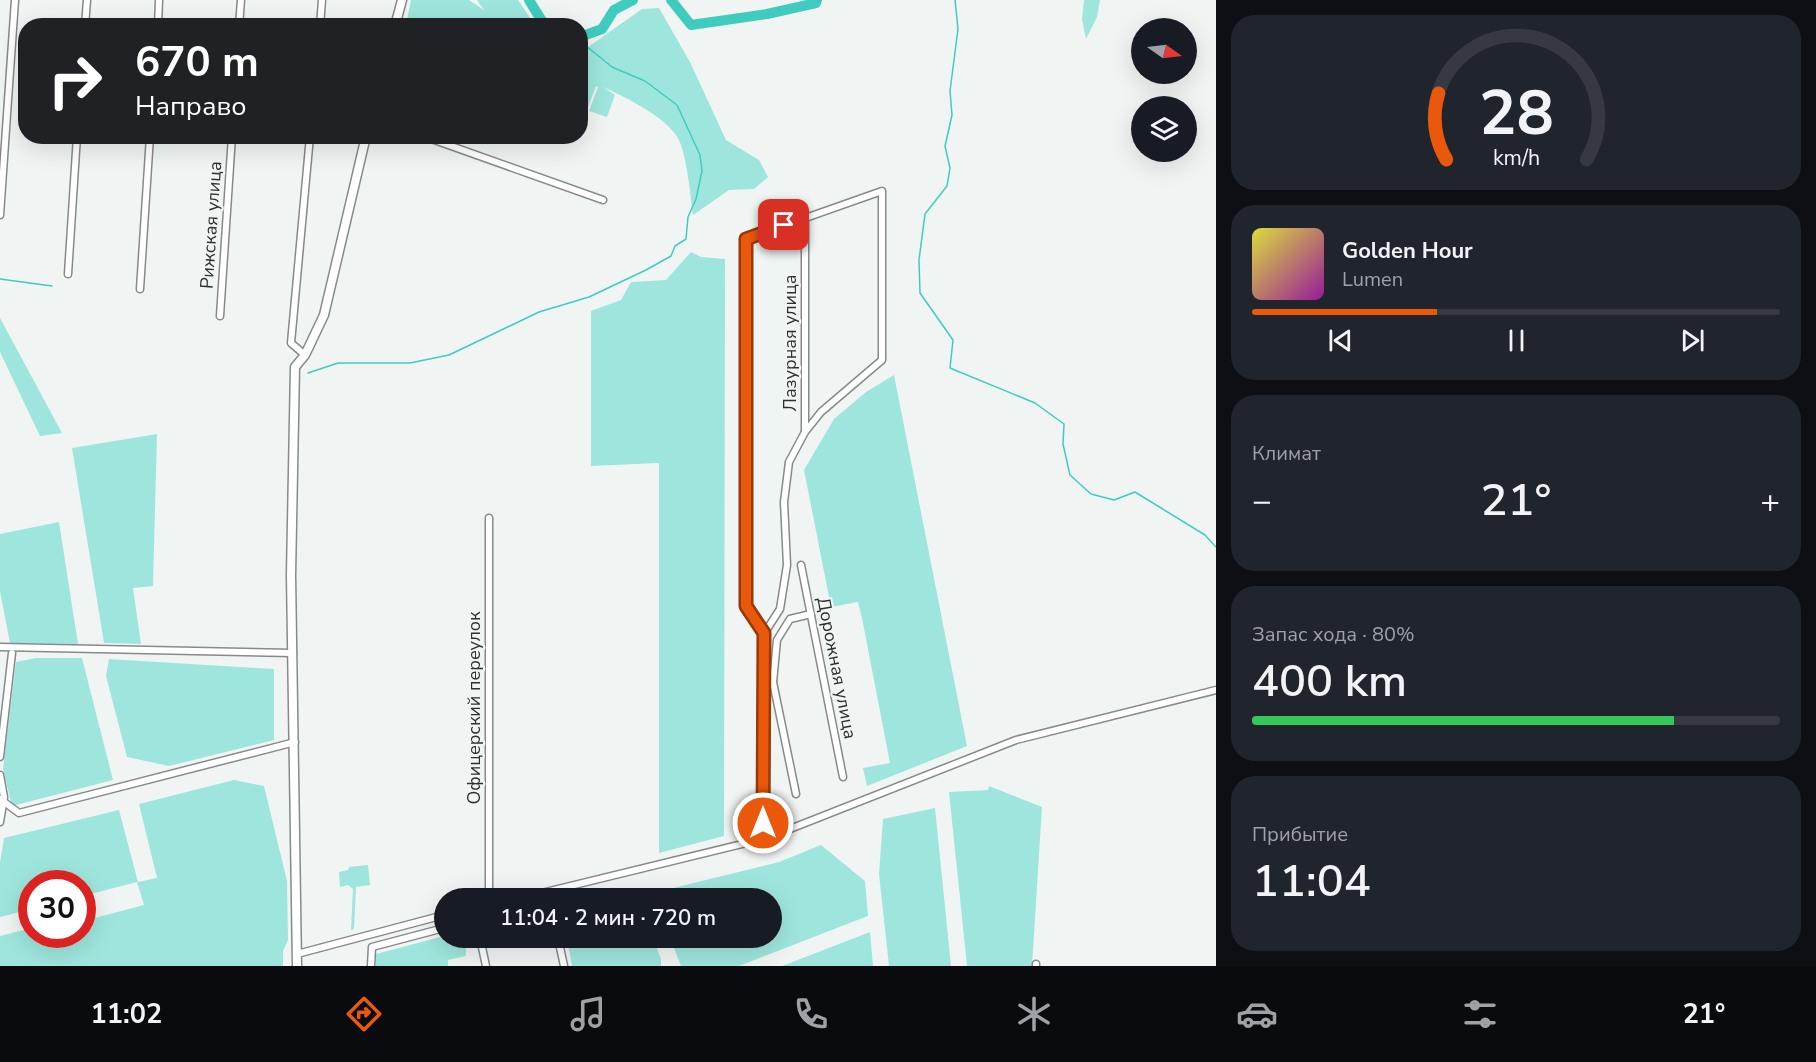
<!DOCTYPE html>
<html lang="ru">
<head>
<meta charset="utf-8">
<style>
  body { margin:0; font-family:"Nunito Sans",sans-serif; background:#20242c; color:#f1f3f6; height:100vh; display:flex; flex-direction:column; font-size:22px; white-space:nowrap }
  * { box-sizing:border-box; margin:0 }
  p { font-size:20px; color:#9ea1a6 }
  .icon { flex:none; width:33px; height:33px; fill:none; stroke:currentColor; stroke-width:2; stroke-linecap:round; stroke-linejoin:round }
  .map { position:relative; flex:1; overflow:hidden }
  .panel { display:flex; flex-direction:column; gap:15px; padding:15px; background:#0d0f14; width:600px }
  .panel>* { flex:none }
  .top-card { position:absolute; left:18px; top:18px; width:570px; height:126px; border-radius:24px; box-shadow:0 6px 24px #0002; background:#202124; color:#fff; overflow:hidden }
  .needle { width:39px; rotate:104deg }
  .tools { position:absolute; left:1131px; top:18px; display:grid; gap:12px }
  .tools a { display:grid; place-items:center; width:66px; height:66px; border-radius:50%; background:#171b24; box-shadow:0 6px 24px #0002; font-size:30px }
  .speed { position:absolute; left:18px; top:870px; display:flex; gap:12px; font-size:30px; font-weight:700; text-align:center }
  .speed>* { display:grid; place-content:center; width:78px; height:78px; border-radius:50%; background:#171b24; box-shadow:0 6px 24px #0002; line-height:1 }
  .speed .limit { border:9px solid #d22; background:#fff; color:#111 }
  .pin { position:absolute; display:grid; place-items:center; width:51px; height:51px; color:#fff; margin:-26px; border-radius:12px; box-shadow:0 3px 9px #0006 }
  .me { position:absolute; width:66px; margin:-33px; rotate:0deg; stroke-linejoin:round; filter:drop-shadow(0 0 4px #0008) }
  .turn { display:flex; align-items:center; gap:21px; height:126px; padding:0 18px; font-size:27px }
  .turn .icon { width:78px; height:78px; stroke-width:2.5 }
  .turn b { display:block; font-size:42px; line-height:51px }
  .big { font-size:45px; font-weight:600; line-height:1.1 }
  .panel .tile { flex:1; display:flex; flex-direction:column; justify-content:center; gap:9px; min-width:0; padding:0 21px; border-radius:24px; background:#20242c }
  .panel .dial { align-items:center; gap:0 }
  .dial svg { height:156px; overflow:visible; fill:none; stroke:#363941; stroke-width:7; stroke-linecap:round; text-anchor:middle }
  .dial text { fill:#f1f3f6; stroke:none }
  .song { display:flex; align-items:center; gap:18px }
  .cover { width:72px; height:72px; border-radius:9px; background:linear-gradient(135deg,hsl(60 70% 55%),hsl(300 70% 35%)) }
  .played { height:6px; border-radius:3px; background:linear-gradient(90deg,#ea580c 35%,#363941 35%) }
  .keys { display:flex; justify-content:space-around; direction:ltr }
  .heat { display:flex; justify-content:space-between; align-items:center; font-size:33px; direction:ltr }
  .charge { height:9px; border-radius:4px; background:linear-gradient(90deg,#34c759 80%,#363941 0) }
  .trip { position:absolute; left:434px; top:888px; width:348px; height:60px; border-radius:30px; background:#171b24; box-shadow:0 6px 24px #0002; font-weight:600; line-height:60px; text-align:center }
  .menu { display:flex; height:96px; justify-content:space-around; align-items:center; background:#090b0e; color:#9ea1a6 }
  .menu .icon { width:42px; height:42px }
  .menu .on { color:#ea580c }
  .menu b { font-size:27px; color:#f1f3f6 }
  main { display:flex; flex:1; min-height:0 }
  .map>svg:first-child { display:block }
  .green { fill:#9ee6dd }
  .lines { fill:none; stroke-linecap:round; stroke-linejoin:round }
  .stream { stroke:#3fccbf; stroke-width:1.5 }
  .river { stroke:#3fccbf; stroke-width:10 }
  .street-casing { stroke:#868a8a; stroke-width:9 }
  .secondary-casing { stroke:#868a8a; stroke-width:11 }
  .street { stroke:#fff; stroke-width:6 }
  .secondary { stroke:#fff; stroke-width:8 }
  .route-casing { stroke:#983908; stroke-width:15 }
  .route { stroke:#ea580c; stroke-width:10 }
  .labels { text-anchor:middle; stroke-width:4.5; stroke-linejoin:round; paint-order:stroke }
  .street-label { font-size:18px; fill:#2d2f2f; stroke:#f0f5f4 }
</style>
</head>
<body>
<main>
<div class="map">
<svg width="1216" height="966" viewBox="0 0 1216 966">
  <rect width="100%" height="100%" fill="#f0f5f4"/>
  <g class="green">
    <path d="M411 0H469L484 10 477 0H518L535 25H406Z"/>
    <path d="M1084 0H1100L1097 17 1086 39 1082 19Z"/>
    <path d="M659 8 690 62 726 140 759 160 768 177 754 189 729 190 693 215C690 192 688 167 681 145 674 120 625 97 603 87L615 95 607 117 589 111 598 87 596 86 587 110 581 107V52L642 9Z"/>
    <path d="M691 252 701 257 725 259 724 836 659 853V463L591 466V311L621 300 631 282 666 280Z"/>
    <path d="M0 318 62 433 40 436 0 352Z"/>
    <path d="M894 375 967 746 867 786 863 768 890 763 862 618 858 602 831 607 804 470 834 419 866 392Z"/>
    <path d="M157 434 153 586 133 588 141 644 104 643 72 448Z"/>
    <path d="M59 522 78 644 10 643 0 591V534Z"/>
    <path d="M36 658H82L113 780 12 806 3 769 16 662Z"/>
    <path d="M109 659 274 669V740L169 766 127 757 106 676Z"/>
    <path d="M234 780 264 786 287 881 288 940 283 951V966H0V936L31 928 32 934H82L83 921 144 905 137 882 83 896 82 884H32L31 909 0 917V862L4 838 119 810 138 882 157 878 139 804Z"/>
    <path d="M989 786 1042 807 1032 966H967L949 792 988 790Z"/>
    <path d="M935 808 951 966H889L879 874 883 819Z"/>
    <path d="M821 845 865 881 868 916 739 966H681L670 938H771V898H665V890L779 862Z"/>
    <path d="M368 865 370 885 356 887 354 929 351 930 353 889 348 885 340 887 339 872 348 870 349 867Z"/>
    <path d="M870 932 873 966H782Z"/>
    <path d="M444 936 466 938V956L448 960V966H376V954Z"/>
    <path d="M567 938H653L661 959V966H572Z"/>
  </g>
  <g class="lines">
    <g class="stream">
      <path d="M955 0 958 29 950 91 952 115 945 146 950 168 947 186 925 214 919 260 920 293 953 340 950 368 1035 403 1064 424 1063 444 1070 475 1091 494 1114 500 1135 492 1205 535 1216 547"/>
      <path d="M0 279 52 286"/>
      <path d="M308 373 338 363H410L449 355 539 312 589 297 646 270 671 256 675 246 686 239 688 217 696 199 702 171 700 155 677 105 645 81 612 67 580 41"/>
    </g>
    <g class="river">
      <path d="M529 0 542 21 552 26"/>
      <path d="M671 0 691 25 767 14 816 3 817 0"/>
      <path d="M580 37 602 29 614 10 633 0"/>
    </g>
    <g class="street-casing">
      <g id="street">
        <path d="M85 26 87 0"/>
        <path d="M158 26 159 0"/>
        <path d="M239 26 241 0"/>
        <path d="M320 26 322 0"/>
        <path d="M423 136 603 200"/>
        <path d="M0 215 15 0"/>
        <path d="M805 219V431"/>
        <path d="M68 274 77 136"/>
        <path d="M140 289 150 136"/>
        <path d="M220 316 232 136"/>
        <path d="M305 355 291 343 310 136"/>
        <path d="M801 565 843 777"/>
        <path d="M0 647 293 653"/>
        <path d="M764 681 773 682 796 794"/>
        <path d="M773 682 777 640 790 619 811 614"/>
        <path d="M0 757 12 653"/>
        <path d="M0 775 4 797 0 822"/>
        <path d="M0 799 19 813 295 742"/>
        <path d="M763 839 764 634 746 606V239L882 191V360L821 412 805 432 789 462 784 502 787 565 780 609 764 634"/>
        <path d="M489 898V518"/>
        <path d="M521 898 767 838 1016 740 1216 690"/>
        <path d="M480 938 486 966"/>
        <path d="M558 938 564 966"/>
        <path d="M297 954 444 915"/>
        <path d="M371 966 372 947 444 928"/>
        <path d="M1036 966V964"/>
      </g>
    </g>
    <g class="secondary-casing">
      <g id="secondary">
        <path d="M395 26 402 0"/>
        <path d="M297 966 291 575 295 367 305 355 324 315 366 136"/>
      </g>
    </g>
    <use href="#street" class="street"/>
    <use href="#secondary" class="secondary"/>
  </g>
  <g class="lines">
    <g class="route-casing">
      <path id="route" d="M763 823 764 633 746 606V239L784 225"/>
    </g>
    <use href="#route" class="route"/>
  </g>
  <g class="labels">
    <g class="street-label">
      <text transform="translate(211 225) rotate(-86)" y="6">Рижская улица</text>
      <text transform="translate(790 343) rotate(-90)" y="6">Лазурная улица</text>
      <text transform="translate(837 668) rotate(79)" y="6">Дорожная улица</text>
      <text transform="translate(474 708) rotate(-90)" y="6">Офицерский переулок</text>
    </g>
  </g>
</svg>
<div class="tools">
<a><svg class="needle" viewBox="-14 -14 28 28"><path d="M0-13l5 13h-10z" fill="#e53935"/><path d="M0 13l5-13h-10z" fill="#9ea1a6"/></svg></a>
<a><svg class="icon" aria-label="layers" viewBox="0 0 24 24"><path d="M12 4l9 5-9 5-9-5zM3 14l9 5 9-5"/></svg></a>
</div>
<div class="speed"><div class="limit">30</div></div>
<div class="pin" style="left:784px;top:225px;background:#d93025"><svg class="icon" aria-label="arrive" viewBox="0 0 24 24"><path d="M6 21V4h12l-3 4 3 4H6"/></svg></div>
<svg class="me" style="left:763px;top:823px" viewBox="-20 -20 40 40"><circle r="17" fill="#ea580c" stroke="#fff" stroke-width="3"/><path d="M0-11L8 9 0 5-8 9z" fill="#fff"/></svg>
<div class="trip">11:04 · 2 мин · 720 m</div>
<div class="top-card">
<div class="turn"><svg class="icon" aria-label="right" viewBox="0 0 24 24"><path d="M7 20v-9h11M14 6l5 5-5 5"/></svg><div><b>670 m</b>Направо</div></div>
</div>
</div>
<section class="panel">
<div class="tile dial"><svg viewBox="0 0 100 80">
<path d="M14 69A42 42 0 1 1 86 69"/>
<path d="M14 69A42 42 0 0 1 10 35" stroke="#ea580c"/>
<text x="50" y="56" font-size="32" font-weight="700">28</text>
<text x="50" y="72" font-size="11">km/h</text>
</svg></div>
<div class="tile">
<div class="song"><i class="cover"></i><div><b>Golden Hour</b><p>Lumen</p></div></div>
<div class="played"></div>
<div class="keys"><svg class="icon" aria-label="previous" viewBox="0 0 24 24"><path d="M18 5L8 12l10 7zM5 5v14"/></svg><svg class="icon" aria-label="pause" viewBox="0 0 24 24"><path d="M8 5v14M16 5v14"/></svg><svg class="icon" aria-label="next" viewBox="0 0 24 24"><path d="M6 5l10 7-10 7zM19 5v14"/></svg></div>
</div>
<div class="tile"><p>Климат</p>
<div class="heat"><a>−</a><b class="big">21°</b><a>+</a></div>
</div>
<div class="tile"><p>Запас хода · 80%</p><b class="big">400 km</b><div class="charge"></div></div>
<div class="tile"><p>Прибытие</p><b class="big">11:04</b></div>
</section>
</main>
<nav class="menu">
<b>11:02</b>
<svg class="icon on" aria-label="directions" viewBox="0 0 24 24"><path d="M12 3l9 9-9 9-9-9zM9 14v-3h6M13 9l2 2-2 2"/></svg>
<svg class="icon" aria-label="music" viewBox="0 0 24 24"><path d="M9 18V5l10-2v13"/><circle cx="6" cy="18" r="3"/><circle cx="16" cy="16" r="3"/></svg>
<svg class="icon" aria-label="phone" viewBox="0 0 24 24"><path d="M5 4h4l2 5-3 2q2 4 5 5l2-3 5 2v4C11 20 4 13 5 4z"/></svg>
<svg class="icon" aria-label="climate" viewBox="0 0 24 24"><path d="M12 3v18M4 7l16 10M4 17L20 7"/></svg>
<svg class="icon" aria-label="car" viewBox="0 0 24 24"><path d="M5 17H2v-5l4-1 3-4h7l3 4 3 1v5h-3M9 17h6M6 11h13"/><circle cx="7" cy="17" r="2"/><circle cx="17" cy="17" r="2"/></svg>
<svg class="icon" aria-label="filters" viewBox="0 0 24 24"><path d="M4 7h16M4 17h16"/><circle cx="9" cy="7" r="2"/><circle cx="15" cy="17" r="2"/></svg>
<b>21°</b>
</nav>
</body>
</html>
